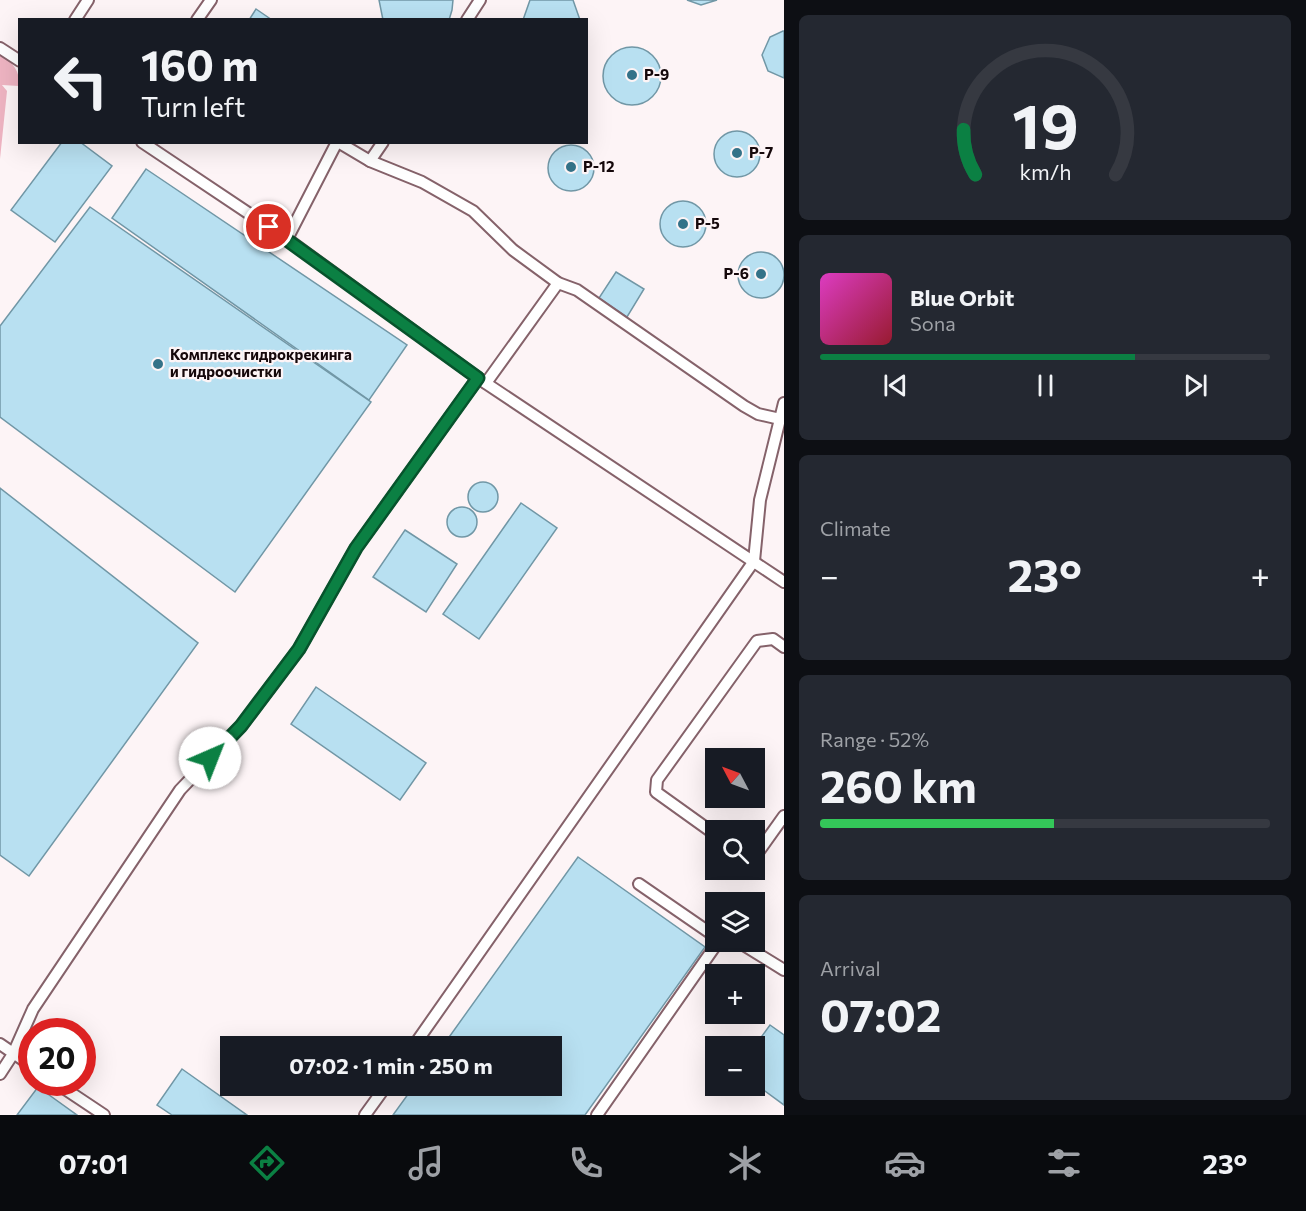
<!DOCTYPE html>
<html lang="en">
<head>
<meta charset="utf-8">
<style>
  body { margin:0; font-family:Commissioner,sans-serif; background:#242831; color:#f1f3f6; height:100vh; display:flex; flex-direction:column; font-size:22px; white-space:nowrap }
  * { box-sizing:border-box; margin:0 }
  p { font-size:20px; color:#9ea1a6 }
  .icon { flex:none; width:33px; height:33px; fill:none; stroke:currentColor; stroke-width:2; stroke-linecap:round; stroke-linejoin:round }
  .map { position:relative; flex:1; overflow:hidden }
  .panel { display:flex; flex-direction:column; gap:15px; padding:15px; background:#0d0f14; width:522px }
  .panel>* { flex:none }
  .banner { position:absolute; left:18px; top:18px; width:570px; height:126px; border-radius:0px; box-shadow:0 6px 24px #0002; background:#171b24; color:#f1f3f6; overflow:hidden }
  .needle { width:39px; rotate:311deg }
  .tools { position:absolute; left:705px; top:748px; display:grid; gap:12px }
  .tools a { display:grid; place-items:center; width:60px; height:60px; border-radius:0px; background:#171b24; box-shadow:0 6px 24px #0002; font-size:30px }
  .speed { position:absolute; left:18px; top:1018px; display:flex; gap:12px; font-size:30px; font-weight:700; text-align:center }
  .speed>* { display:grid; place-content:center; width:78px; height:78px; border-radius:50%; background:#171b24; box-shadow:0 6px 24px #0002; line-height:1 }
  .speed .limit { border:9px solid #d22; background:#fff; color:#111 }
  .pin { position:absolute; display:grid; place-items:center; width:51px; height:51px; color:#fff; margin:-26px; border:3px solid #fff; border-radius:50%; box-shadow:0 2px 6px #0007 }
  .me { position:absolute; width:66px; margin:-33px; rotate:44deg; stroke-linejoin:round; filter:drop-shadow(0 0 4px #0008) }
  .turn { display:flex; align-items:center; gap:21px; height:126px; padding:0 24px; font-size:27px }
  .turn .icon { width:78px; height:78px; stroke-width:2.5 }
  .turn b { display:block; font-size:42px; line-height:51px }
  .big { font-size:45px; font-weight:700; line-height:1.1 }
  .panel .tile { flex:1; display:flex; flex-direction:column; justify-content:center; gap:9px; min-width:0; padding:0 21px; border-radius:9px; background:#242831 }
  .panel .dial { align-items:center; gap:0 }
  .dial svg { height:156px; overflow:visible; fill:none; stroke:#363941; stroke-width:7; stroke-linecap:round; text-anchor:middle }
  .dial text { fill:#f1f3f6; stroke:none }
  .song { display:flex; align-items:center; gap:18px }
  .cover { width:72px; height:72px; border-radius:9px; background:linear-gradient(135deg,hsl(310 70% 55%),hsl(350 70% 35%)) }
  .played { height:6px; border-radius:3px; background:linear-gradient(90deg,#0b8043 70%,#363941 70%) }
  .keys { display:flex; justify-content:space-around; direction:ltr }
  .heat { display:flex; justify-content:space-between; align-items:center; font-size:33px; direction:ltr }
  .charge { height:9px; border-radius:4px; background:linear-gradient(90deg,#34c759 52%,#363941 0) }
  .trip { position:absolute; left:220px; top:1036px; width:342px; height:60px; border-radius:0px; background:#171b24; box-shadow:0 6px 24px #0002; font-weight:700; line-height:60px; text-align:center }
  .menu { display:flex; height:96px; justify-content:space-around; align-items:center; background:#090b0e; color:#9ea1a6 }
  .menu .icon { width:42px; height:42px }
  .menu .selected { color:#0b8043 }
  .menu b { font-size:27px; color:#f1f3f6 }
  main { display:flex; flex:1; min-height:0 }
  .map>svg:first-child { display:block }
  .green { fill:#eeb4c2 }
  .building { fill:#b8e0f1; stroke:#7197a6; stroke-width:1.5 }
  .lines { fill:none; stroke-linecap:round; stroke-linejoin:round }
  .service-casing { stroke:#85626a; stroke-width:14 }
  .service { stroke:#fff; stroke-width:10 }
  .route-casing { stroke:#07532c; stroke-width:15 }
  .route { stroke:#0b8043; stroke-width:10 }
  .poi-dot { fill:#347288; stroke:#fdf4f6; stroke-width:2 }
  .labels { text-anchor:middle; stroke-width:4.5; stroke-linejoin:round; paint-order:stroke }
  .poi-label { font-size:15px; font-weight:bold; fill:#15080b; stroke:#fdf4f6; text-anchor:start }
</style>
</head>
<body>
<main>
<div class="map">
<svg width="784" height="1115" viewBox="0 0 784 1115">
  <rect width="100%" height="100%" fill="#fdf4f6"/>
  <path class="green" d="M0 54C13 63 20 70 19 86L2 85 7 91 0 159Z"/>
  <g class="building">
    <path d="M379 0H453L452 10 449 20H383Z"/>
    <path d="M530 0H573L580 20H523Z"/>
    <path d="M717 0 701 5 687 0Z"/>
    <path d="M256 9 272 20H249Z"/>
    <path d="M783 31H784V78L768 71 762 55 770 37Z"/>
    <circle cx="632" cy="76" r="29"/>
    <circle cx="737" cy="154" r="23"/>
    <path d="M62 142H80L112 166 55 242 11 210Z"/>
    <circle cx="571" cy="168" r="23"/>
    <path d="M146 169 407 345 369 400 112 218Z"/>
    <circle cx="683" cy="224" r="23"/>
    <path d="M90 207 371 402 235 592 0 417V326Z"/>
    <circle cx="761" cy="275" r="23"/>
    <path d="M616 272 644 289 627 317 599 298Z"/>
    <circle cx="483" cy="497" r="15"/>
    <path d="M0 488 198 643 29 876 0 855Z"/>
    <path d="M521 503 557 528 479 639 443 614Z"/>
    <circle cx="462" cy="522" r="15"/>
    <path d="M405 530 457 564 426 612 373 577Z"/>
    <path d="M316 687 426 763 400 800 291 724Z"/>
    <path d="M578 857 705 947 585 1115H393L414 1086H552V1047H442Z"/>
    <path d="M770 1025 784 1035V1105L754 1083V1047Z"/>
    <path d="M182 1069 247 1115H172L157 1105Z"/>
    <path d="M38 1087 77 1115H17Z"/>
  </g>
  <g class="lines">
    <g class="service-casing">
      <g id="service">
        <path d="M75 20 88 0"/>
        <path d="M197 20 211 0"/>
        <path d="M467 20 480 0"/>
        <path d="M0 48 20 61"/>
        <path d="M142 142 287 239 478 378 784 582"/>
        <path d="M338 142 370 161 383 142"/>
        <path d="M370 161 422 182 473 211 513 250 558 283 577 290 744 406 758 414 780 419"/>
        <path d="M287 239 337 142"/>
        <path d="M486 383 558 283"/>
        <path d="M716 835 656 792 657 780 757 641 773 639 784 647"/>
        <path d="M754 858 784 816"/>
        <path d="M639 884 716 937"/>
        <path d="M730 942 742 944 784 970"/>
        <path d="M0 1044 32 1066"/>
        <path d="M413 1047 754 561 760 500 784 403"/>
        <path d="M0 1074 13 1054 33 1009 180 790 241 726 299 649 356 548 478 378"/>
        <path d="M56 1083 104 1115"/>
        <path d="M365 1115 386 1086"/>
        <path d="M597 1115 718 942"/>
      </g>
    </g>
    <use href="#service" class="service"/>
  </g>
  <g class="lines">
    <g class="route-casing">
      <path id="route" d="M210 758 241 726 299 649 356 548 478 378 269 227"/>
    </g>
    <use href="#route" class="route"/>
  </g>
  <g class="poi-dot">
    <circle cx="632" cy="75" r="6"/>
    <circle cx="737" cy="153" r="6"/>
    <circle cx="571" cy="167" r="6"/>
    <circle cx="683" cy="224" r="6"/>
    <circle cx="761" cy="274" r="6"/>
    <circle cx="158" cy="364" r="6"/>
  </g>
  <g class="labels">
    <g class="poi-label">
      <text x="644" y="80">Р-9</text>
      <text x="749" y="158">Р-7</text>
      <text x="583" y="172">Р-12</text>
      <text x="695" y="229">Р-5</text>
      <text x="749" y="279" text-anchor="end">Р-6</text>
      <text x="170" y="360">Комплекс гидрокрекинга<tspan x="170" dy="17">и гидроочистки</tspan></text>
    </g>
  </g>
</svg>
<div class="tools">
<a><svg class="needle" viewBox="-14 -14 28 28"><path d="M0-13l5 13h-10z" fill="#e53935"/><path d="M0 13l5-13h-10z" fill="#9ea1a6"/></svg></a>
<a><svg class="icon" aria-label="search" viewBox="0 0 24 24"><circle cx="10" cy="10" r="6"/><path d="M15 15l6 6"/></svg></a>
<a><svg class="icon" aria-label="layers" viewBox="0 0 24 24"><path d="M12 4l9 5-9 5-9-5zM3 14l9 5 9-5"/></svg></a>
<a>+</a>
<a>−</a>
</div>
<div class="speed"><div class="limit">20</div></div>
<div class="pin" style="left:269px;top:227px;background:#d93025"><svg class="icon" aria-label="arrive" viewBox="0 0 24 24"><path d="M6 21V4h12l-3 4 3 4H6"/></svg></div>
<svg class="me" style="left:210px;top:758px" viewBox="-20 -20 40 40"><circle r="19" fill="#fff"/><path d="M0-13L10 11 0 6-10 11z" fill="#0b8043"/></svg>
<div class="trip">07:02 · 1 min · 250 m</div>
<div class="banner">
<div class="turn"><svg class="icon" aria-label="left" viewBox="0 0 24 24"><path d="M17 20v-9H6M10 6l-5 5 5 5"/></svg><div><b>160 m</b>Turn left</div></div>
</div>
</div>
<section class="panel">
<div class="tile dial"><svg viewBox="0 0 100 80">
<path d="M14 69A42 42 0 1 1 86 69"/>
<path d="M14 69A42 42 0 0 1 8 46" stroke="#0b8043"/>
<text x="50" y="56" font-size="32" font-weight="700">19</text>
<text x="50" y="72" font-size="11">km/h</text>
</svg></div>
<div class="tile">
<div class="song"><i class="cover"></i><div><b>Blue Orbit</b><p>Sona</p></div></div>
<div class="played"></div>
<div class="keys"><svg class="icon" aria-label="previous" viewBox="0 0 24 24"><path d="M18 5L8 12l10 7zM5 5v14"/></svg><svg class="icon" aria-label="pause" viewBox="0 0 24 24"><path d="M8 5v14M16 5v14"/></svg><svg class="icon" aria-label="next" viewBox="0 0 24 24"><path d="M6 5l10 7-10 7zM19 5v14"/></svg></div>
</div>
<div class="tile"><p>Climate</p>
<div class="heat"><a>−</a><b class="big">23°</b><a>+</a></div>
</div>
<div class="tile"><p>Range · 52%</p><b class="big">260 km</b><div class="charge"></div></div>
<div class="tile"><p>Arrival</p><b class="big">07:02</b></div>
</section>
</main>
<nav class="menu">
<b>07:01</b>
<svg class="icon selected" aria-label="directions" viewBox="0 0 24 24"><path d="M12 3l9 9-9 9-9-9zM9 14v-3h6M13 9l2 2-2 2"/></svg>
<svg class="icon" aria-label="music" viewBox="0 0 24 24"><path d="M9 18V5l10-2v13"/><circle cx="6" cy="18" r="3"/><circle cx="16" cy="16" r="3"/></svg>
<svg class="icon" aria-label="phone" viewBox="0 0 24 24"><path d="M5 4h4l2 5-3 2q2 4 5 5l2-3 5 2v4C11 20 4 13 5 4z"/></svg>
<svg class="icon" aria-label="climate" viewBox="0 0 24 24"><path d="M12 3v18M4 7l16 10M4 17L20 7"/></svg>
<svg class="icon" aria-label="car" viewBox="0 0 24 24"><path d="M5 17H2v-5l4-1 3-4h7l3 4 3 1v5h-3M9 17h6M6 11h13"/><circle cx="7" cy="17" r="2"/><circle cx="17" cy="17" r="2"/></svg>
<svg class="icon" aria-label="filters" viewBox="0 0 24 24"><path d="M4 7h16M4 17h16"/><circle cx="9" cy="7" r="2"/><circle cx="15" cy="17" r="2"/></svg>
<b>23°</b>
</nav>
</body>
</html>
